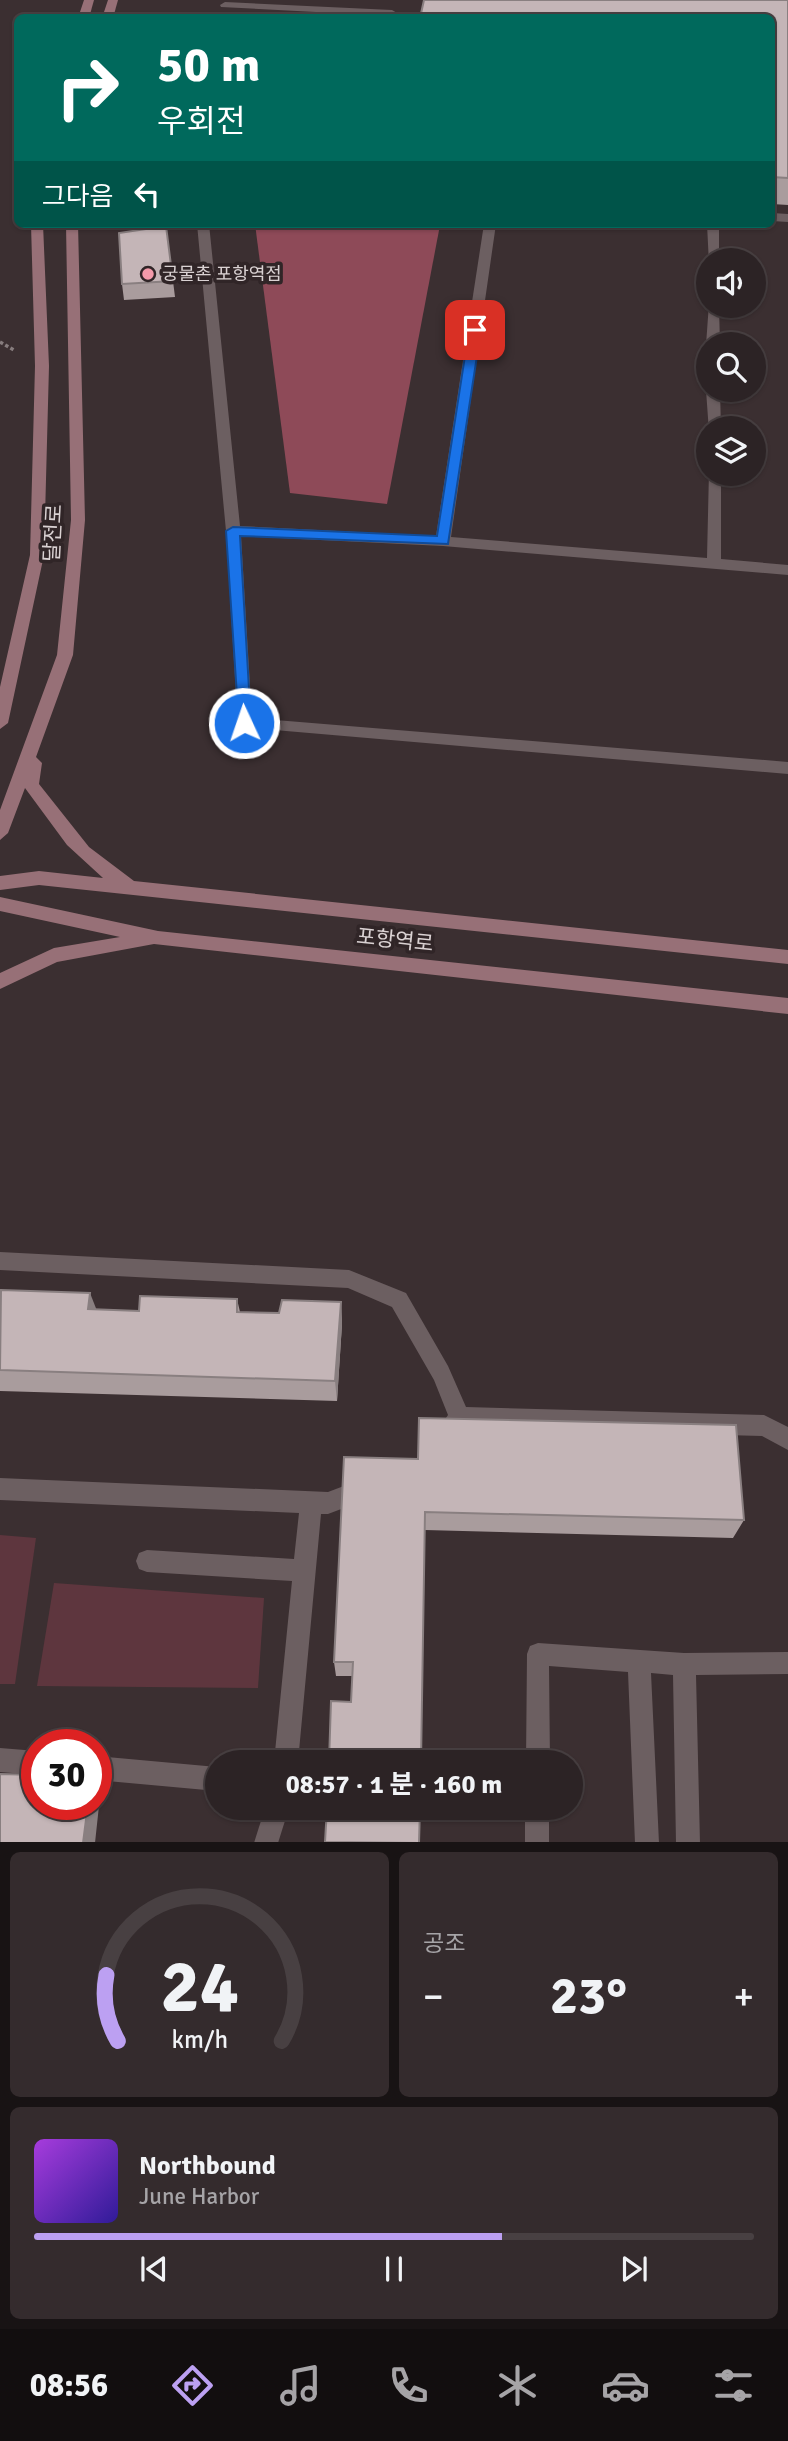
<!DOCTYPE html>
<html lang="ko">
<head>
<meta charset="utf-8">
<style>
  body { margin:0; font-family:Signika,"Noto Sans KR",sans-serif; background:#342b2d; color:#f1f3f6; height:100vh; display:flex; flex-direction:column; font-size:26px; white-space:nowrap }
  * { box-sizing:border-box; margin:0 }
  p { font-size:23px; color:#a6a4a7 }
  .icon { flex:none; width:38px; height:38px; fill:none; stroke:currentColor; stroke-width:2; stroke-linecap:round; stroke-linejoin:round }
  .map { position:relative; height:1842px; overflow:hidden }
  .side { display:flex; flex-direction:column; gap:10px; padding:10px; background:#181314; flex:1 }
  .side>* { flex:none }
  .banner { position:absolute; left:14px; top:14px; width:761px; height:214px; border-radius:10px; box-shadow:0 2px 5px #0004,0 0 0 2px #484042; background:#00695c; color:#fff; overflow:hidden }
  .controls { position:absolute; left:696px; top:248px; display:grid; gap:14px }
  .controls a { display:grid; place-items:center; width:70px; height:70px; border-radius:50%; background:#2c2325; box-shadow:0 2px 5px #0004,0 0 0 2px #484042; font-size:35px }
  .speed { position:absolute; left:21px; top:1729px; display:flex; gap:14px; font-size:35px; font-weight:700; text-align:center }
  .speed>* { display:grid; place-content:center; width:91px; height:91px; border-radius:50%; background:#2c2325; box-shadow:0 2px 5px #0004,0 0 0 2px #484042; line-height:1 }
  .speed .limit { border:10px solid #d22; background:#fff; color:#111 }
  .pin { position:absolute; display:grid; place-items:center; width:60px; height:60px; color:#fff; margin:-30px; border-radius:14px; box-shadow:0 4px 10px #0006 }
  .me { position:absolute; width:77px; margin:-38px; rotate:357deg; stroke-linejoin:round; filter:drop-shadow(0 0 5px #0008) }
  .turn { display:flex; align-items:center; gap:24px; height:147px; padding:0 28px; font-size:32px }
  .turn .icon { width:91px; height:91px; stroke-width:2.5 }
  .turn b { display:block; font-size:49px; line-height:60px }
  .then { display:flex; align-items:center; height:66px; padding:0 28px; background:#0003; gap:14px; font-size:26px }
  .big { font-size:52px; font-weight:700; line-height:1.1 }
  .side .card { flex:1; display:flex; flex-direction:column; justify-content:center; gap:10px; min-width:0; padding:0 24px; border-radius:10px; background:#342b2d }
  .side .dial { align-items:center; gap:0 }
  .dial svg { height:182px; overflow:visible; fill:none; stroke:#484042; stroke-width:7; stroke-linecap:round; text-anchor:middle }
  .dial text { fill:#f1f3f6; stroke:none }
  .song { display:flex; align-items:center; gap:21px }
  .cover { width:84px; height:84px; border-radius:10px; background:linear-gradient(135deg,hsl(280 70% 55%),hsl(250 70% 35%)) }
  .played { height:7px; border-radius:4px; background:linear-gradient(90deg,#bca0f2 65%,#484042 65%) }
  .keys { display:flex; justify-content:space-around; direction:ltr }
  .heat { display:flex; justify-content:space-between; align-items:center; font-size:38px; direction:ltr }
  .side .tiles { flex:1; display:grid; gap:10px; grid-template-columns:1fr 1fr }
  .card:last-child { grid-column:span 2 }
  .trip { position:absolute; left:205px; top:1750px; width:378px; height:70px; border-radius:35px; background:#2c2325; box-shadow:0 2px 5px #0004,0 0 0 2px #484042; font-weight:700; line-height:70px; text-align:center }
  .tab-bar { display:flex; height:112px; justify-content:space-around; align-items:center; background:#120e0f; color:#a6a4a7 }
  .tab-bar .icon { width:49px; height:49px }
  .tab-bar .on { color:#bca0f2 }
  .tab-bar b { font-size:32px; color:#f1f3f6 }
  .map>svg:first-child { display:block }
  .green { fill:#5e363e }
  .water { fill:#8e4a58 }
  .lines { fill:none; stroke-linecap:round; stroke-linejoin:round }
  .path { stroke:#867c7d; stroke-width:3.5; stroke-dasharray:3.5 2.5; stroke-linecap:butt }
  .street { fill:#6c5f61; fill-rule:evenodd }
  .secondary { fill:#977077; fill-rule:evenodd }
  .wall { fill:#a99c9d }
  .shaded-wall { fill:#897f80 }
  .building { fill:#c4b5b7; stroke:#897f80; stroke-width:2 }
  .route { fill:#1a73e8; stroke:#114b97; stroke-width:2 }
  .poi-dot { fill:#f39aaa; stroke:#302527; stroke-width:2.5 }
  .labels { text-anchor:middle; stroke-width:7; stroke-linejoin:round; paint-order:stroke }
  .far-poi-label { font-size:18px; fill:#dad2d3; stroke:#302527; text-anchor:start }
  .street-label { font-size:21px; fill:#dad2d3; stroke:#302527 }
</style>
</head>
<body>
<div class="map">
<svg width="788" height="1843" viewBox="0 0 788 1843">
  <rect width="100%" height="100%" fill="#3b2f31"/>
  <g class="green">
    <path d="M0 1535 36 1538 15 1684H0Z"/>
    <path d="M54 1583 264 1598 258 1688 37 1686Z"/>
  </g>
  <path class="water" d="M255 224 440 225 387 504 290 493Z"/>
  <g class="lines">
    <path class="path" d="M0 342 14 350"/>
    <g class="street">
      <path d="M225 2 392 10 397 13 392 16 221 7 220 5Z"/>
      <path d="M772 213 788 214V222L772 221Z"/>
      <path d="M197 224H209L240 526 436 536 484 224H496L451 537 707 558 709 471V474H721V559L788 565V575L443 546 241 536 252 718 788 762V774L238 727 226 531Z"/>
      <path d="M707 224H719V261H709V264Z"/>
      <path d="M709 303V306H719L720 345H709V348L706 345Z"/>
      <path d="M709 387V390H720L721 429H709V432L706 390Z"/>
      <path d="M0 1252 349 1270 406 1293 448 1366 466 1407 764 1415 788 1427V1450L762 1436 465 1428 452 1444 444 1448 436 1444 433 1437 448 1415 434 1380 392 1307 348 1288 0 1270Z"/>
      <path d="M0 1478 328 1492 365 1478 373 1481 376 1489 373 1497 328 1514H321L298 1762H274L292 1581 147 1572 139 1569 136 1561 139 1553 147 1550 294 1559 299 1513 0 1500Z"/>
      <path d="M538 1643 684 1653 788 1652V1674L696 1675 700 1843H676L673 1675 651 1673 659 1843H635L628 1672 549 1666 550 1762H526L527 1654 530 1646Z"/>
      <path d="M0 1748 37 1751V1775L0 1772Z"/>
      <path d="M96 1756 217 1767V1791L96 1780Z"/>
      <path d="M265 1808H289L278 1843H254Z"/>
      <rect x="525" y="1808" width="24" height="35"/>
    </g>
    <g class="secondary">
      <path d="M84 0H94L89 18H78Z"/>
      <path d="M108 0H118L113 18H102Z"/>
      <path d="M31 224H43L49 366 44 555 8 723 0 729V687L30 555 35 366Z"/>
      <path d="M66 224H78L85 520 73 655 36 757 42 763 39 784 89 847 134 881 788 950V964L39 885 0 890V876L39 871 103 878 67 845 25 788 8 833 0 840V810L57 655 71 520Z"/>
      <path d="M0 897 158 931 788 998V1014L154 944 57 962 0 989V973L54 948 120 937 0 911Z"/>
    </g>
  </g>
  <g class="wall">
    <path d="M788 0V205L772 204V18Z"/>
    <path d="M166 226 175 297 124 300 122 284Z"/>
    <path d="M0 1295 96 1309 139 1311 237 1299 240 1312 279 1313 341 1302 342 1324 337 1401 0 1391Z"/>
    <path d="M344 1457 744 1520 733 1538 425 1530 351 1702 353 1676H336L334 1662Z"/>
  </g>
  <g class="shaded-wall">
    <path d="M90 1293 99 1316 88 1309Z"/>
    <path d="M341 1302 342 1324 337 1401 335 1381Z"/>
    <path d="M96 1782 101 1787 95 1843H83L88 1804H96Z"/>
  </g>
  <g class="building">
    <path d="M424 0H788V178L772 177V18H420Z"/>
    <path d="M166 226 173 281 122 284 119 233Z"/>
    <path d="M1 1290 90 1293 88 1309 139 1311 140 1296 237 1299V1312L279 1313 282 1300 341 1302 335 1381 0 1370Z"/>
    <path d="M419 1418 736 1425 744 1520 425 1512 421 1762H329L331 1701 351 1702 353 1662H334L344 1457 418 1459Z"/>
    <path d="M0 1774 37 1775V1804H88L83 1843H0Z"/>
    <path d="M327 1808H420L419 1843 325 1842Z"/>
  </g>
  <path class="route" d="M475 326 481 330 448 544 240 536 251 723 249 726H239L226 531 233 527 437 536 469 330Z"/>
  <circle class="poi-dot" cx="148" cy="274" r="7"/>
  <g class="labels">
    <g class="far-poi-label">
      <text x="162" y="280">궁물촌 포항역점</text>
    </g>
    <g class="street-label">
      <text transform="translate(53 533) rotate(-87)" y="7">달전로</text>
      <text transform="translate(395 940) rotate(6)" y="7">포항역로</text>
    </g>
  </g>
</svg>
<div class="controls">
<a><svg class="icon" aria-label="sound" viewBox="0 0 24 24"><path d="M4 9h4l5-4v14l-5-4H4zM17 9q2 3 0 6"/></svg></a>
<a><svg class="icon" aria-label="search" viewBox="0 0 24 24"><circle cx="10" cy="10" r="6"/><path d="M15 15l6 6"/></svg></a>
<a><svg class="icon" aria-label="layers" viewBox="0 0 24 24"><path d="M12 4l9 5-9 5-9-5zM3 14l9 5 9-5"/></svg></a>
</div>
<div class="speed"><div class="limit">30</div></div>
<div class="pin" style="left:475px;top:330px;background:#d93025"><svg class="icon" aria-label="arrive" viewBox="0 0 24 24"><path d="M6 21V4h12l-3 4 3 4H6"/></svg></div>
<svg class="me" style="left:244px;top:723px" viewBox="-20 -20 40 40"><circle r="17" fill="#1a73e8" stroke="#fff" stroke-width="3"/><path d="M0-11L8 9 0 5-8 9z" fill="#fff"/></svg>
<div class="trip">08:57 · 1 분 · 160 m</div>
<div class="banner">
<div class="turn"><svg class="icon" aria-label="right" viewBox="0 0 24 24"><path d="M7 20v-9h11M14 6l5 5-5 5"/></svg><div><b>50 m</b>우회전</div></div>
<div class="then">그다음<svg class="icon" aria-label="left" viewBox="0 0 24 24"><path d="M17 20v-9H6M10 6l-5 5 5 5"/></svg></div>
</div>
</div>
<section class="side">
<div class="tiles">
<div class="card dial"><svg viewBox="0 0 100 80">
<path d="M14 69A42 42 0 1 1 86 69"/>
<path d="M14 69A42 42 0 0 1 9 40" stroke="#bca0f2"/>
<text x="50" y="56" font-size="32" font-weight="700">24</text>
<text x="50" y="72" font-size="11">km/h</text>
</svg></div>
<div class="card"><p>공조</p>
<div class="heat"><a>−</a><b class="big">23°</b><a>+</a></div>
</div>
<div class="card">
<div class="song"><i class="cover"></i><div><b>Northbound</b><p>June Harbor</p></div></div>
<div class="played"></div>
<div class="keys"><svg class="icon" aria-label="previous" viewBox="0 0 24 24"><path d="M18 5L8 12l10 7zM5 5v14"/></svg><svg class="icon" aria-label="pause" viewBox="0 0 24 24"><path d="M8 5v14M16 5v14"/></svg><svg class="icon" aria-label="next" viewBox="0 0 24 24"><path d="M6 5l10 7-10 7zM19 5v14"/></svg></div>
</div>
</div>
</section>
<nav class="tab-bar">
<b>08:56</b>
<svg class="icon on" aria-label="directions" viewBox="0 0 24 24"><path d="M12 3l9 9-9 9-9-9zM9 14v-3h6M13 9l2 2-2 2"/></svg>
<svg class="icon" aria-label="music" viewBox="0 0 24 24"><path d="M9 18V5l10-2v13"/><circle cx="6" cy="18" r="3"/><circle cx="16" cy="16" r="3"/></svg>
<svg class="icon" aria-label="phone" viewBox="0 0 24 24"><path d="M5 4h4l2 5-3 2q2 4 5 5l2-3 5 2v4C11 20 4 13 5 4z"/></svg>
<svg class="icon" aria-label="climate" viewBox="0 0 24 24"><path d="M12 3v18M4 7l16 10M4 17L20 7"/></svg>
<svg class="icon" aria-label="car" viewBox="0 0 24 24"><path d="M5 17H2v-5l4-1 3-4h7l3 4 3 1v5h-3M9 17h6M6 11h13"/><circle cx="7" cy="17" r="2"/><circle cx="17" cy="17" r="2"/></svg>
<svg class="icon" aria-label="filters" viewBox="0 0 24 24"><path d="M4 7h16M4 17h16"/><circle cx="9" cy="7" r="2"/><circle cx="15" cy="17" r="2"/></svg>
</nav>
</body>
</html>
